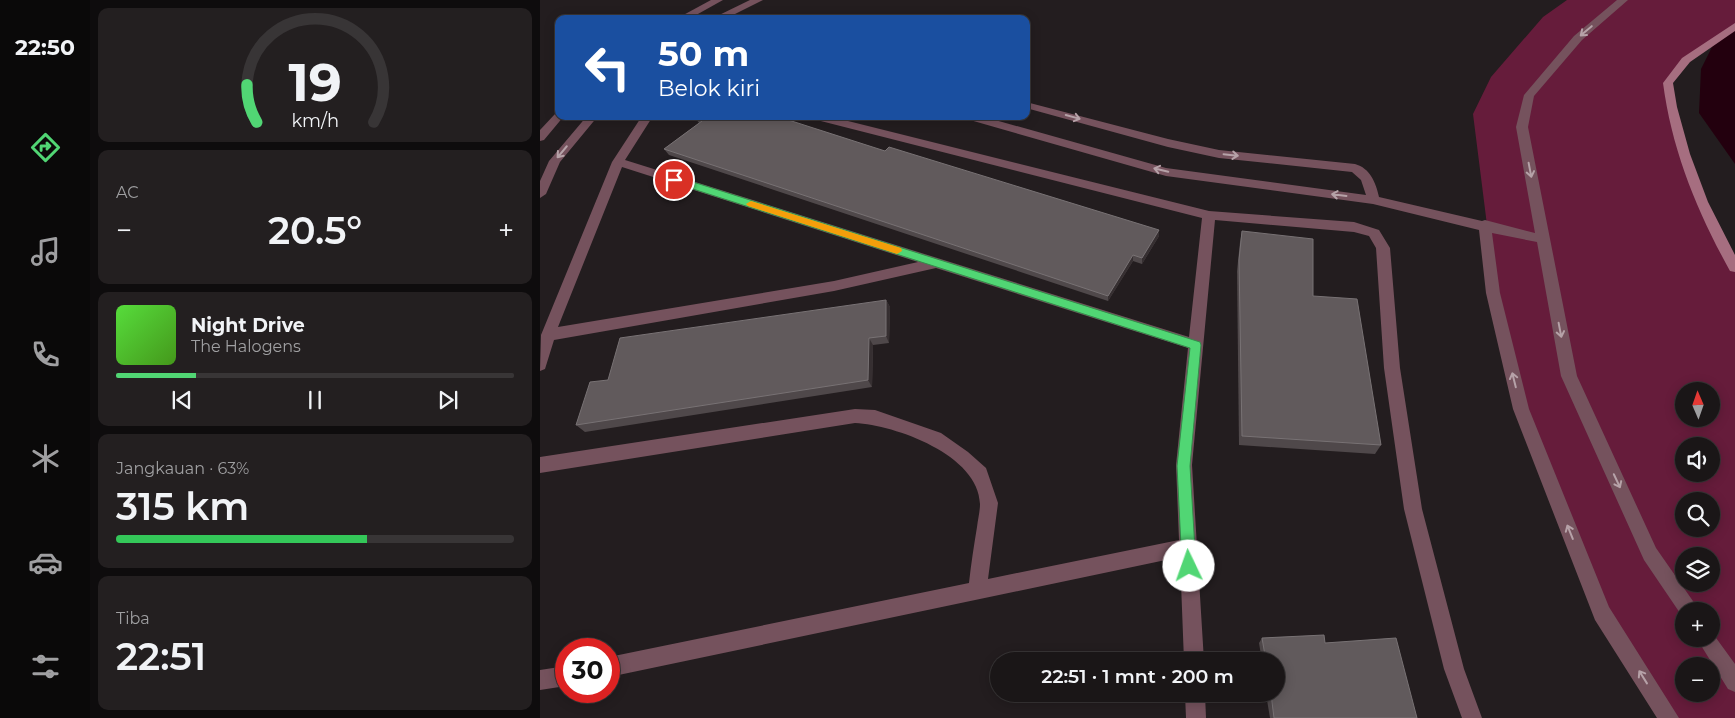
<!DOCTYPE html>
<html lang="id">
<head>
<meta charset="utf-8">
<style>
  body { margin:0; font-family:Montserrat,sans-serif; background:#231f20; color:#f1f3f6; height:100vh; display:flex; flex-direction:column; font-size:19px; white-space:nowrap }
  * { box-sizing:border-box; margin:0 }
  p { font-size:16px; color:#9f9fa1 }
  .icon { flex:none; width:28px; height:28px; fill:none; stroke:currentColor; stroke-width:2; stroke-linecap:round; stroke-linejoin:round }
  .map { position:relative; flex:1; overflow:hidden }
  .side { display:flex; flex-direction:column; gap:8px; padding:8px; background:#0e0c0d; width:450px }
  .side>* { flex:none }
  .guide { position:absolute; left:15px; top:15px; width:475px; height:105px; border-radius:10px; box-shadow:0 2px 12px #0003,0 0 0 1px #383536; background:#1a4fa0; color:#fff; overflow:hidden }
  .needle { width:32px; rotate:358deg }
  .controls { position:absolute; left:1135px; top:382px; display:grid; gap:10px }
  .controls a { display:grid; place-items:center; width:45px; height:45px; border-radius:50%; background:#1a1617; box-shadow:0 2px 12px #0003,0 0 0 1px #383536; font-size:25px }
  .speed { position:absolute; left:15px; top:638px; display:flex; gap:10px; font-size:25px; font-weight:700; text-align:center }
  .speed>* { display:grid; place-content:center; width:65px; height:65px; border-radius:50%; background:#1a1617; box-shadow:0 2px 12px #0003,0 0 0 1px #383536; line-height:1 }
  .speed .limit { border:8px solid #d22; background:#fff; color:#111 }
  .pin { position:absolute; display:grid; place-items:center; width:42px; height:42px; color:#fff; margin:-21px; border:2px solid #fff; border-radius:50%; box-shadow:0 1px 5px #0007 }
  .me { position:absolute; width:55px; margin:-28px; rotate:357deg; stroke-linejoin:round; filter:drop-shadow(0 0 4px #0008) }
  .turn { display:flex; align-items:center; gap:18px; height:105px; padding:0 20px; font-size:22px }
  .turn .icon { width:65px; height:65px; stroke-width:2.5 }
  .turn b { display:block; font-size:35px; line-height:42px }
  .big { font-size:38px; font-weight:600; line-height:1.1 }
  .side .tile { flex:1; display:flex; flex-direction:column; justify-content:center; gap:8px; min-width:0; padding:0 18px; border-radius:10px; background:#231f20 }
  .side .dial { align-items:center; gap:0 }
  .dial svg { height:130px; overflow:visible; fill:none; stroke:#383536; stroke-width:7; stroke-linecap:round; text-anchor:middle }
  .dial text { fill:#f1f3f6; stroke:none }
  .song { display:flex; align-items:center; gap:15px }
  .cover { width:60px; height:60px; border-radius:8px; background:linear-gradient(135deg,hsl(110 70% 55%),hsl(100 70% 35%)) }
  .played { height:5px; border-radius:2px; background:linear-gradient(90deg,#51d674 20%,#383536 20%) }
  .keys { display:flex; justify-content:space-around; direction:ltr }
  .heat { display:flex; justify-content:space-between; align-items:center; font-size:28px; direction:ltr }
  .charge { height:8px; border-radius:4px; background:linear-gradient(90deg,#34c759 63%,#383536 0) }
  .trip { position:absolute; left:450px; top:652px; width:295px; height:50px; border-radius:25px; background:#1a1617; box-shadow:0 2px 12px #0003,0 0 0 1px #383536; font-weight:600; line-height:50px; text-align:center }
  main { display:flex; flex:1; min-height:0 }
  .dock { display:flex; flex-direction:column; width:90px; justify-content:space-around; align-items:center; background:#0a0909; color:#9f9fa1 }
  .dock .icon { width:35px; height:35px }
  .dock .selected { color:#51d674 }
  .dock b { font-size:22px; color:#f1f3f6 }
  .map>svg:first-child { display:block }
  .green { fill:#661c3b; fill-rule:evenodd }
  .water { fill:#23000e }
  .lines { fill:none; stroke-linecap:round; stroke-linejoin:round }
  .street { fill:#75525d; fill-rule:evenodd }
  .secondary { fill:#a66e80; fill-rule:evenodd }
  .wall { fill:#4f484a }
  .shaded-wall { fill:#362f31 }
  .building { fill:#615a5c; stroke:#787274 }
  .oneway { stroke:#b6a2a8 }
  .route { fill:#51d674; stroke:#358b4b }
  .slow { fill:#f59e0b }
</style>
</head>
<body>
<main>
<nav class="dock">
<b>22:50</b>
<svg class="icon selected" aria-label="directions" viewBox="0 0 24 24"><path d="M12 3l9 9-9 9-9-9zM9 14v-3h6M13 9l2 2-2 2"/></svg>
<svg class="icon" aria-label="music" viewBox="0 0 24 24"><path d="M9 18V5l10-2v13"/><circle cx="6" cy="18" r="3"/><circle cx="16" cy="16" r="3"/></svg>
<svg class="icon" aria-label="phone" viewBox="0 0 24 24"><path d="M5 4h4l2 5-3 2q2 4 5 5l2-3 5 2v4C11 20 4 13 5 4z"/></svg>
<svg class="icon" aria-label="climate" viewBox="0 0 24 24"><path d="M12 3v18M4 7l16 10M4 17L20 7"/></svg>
<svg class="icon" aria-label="car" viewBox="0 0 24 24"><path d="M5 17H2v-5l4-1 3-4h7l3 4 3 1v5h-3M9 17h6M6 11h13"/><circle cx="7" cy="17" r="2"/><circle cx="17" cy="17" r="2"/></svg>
<svg class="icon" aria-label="filters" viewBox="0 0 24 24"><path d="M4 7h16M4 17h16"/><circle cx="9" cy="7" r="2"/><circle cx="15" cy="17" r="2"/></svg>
</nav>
<section class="side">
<div class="tile dial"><svg viewBox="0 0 100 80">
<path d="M14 69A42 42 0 1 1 86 69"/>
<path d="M14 69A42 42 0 0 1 8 46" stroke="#51d674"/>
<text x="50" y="56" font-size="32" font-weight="700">19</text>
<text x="50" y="72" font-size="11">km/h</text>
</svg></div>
<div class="tile"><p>AC</p>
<div class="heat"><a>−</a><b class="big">20.5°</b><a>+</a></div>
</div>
<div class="tile">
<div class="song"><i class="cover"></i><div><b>Night Drive</b><p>The Halogens</p></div></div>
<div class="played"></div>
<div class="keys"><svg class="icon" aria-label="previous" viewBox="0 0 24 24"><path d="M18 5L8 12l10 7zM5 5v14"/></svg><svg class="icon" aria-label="pause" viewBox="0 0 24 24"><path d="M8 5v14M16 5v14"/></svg><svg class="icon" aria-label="next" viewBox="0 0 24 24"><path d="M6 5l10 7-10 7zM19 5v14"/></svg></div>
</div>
<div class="tile"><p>Jangkauan · 63%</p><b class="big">315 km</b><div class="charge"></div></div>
<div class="tile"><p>Tiba</p><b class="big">22:51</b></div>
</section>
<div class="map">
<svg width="1195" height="718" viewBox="0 0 1195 718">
  <rect width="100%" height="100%" fill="#231d1f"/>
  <path class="green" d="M1027 0H1195V26L1156 53 1128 83 1145 155 1195 264V718H1129L1062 613 981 409 947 225 933 114 951 77 1003 17ZM1144 391H1171V419H1144ZM1144 446H1171V474H1144ZM1144 501H1171V529H1144ZM1144 556H1171V584H1144ZM1144 611H1171V639H1144ZM1144 666H1171V694H1144Z"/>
  <path class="water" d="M1195 26V164L1159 113 1161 69 1177 37Z"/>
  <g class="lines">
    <g class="street">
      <path d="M171 0H183L149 19H136Z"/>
      <path d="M210 0H223L185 19H171Z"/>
      <path d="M1077 0H1088L1042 40 994 96 988 127 1037 376 1116 548 1155 604 1157 611H1144V619L1104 560 1021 376 997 242 952 233 960 293 989 409 1069 607 1139 718H1117L1055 620 973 409 946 293 939 230 833 204 626 176 423 118 422 116H441L626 168 826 195 821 180 812 172 679 158 628 147 486 108V102L628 139 679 150 815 164C830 168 836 183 839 197L942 221 945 220 995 233 976 127 984 95 1034 36Z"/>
      <path d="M19 113V116H24L4 140 0 141V130L15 114Z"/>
      <path d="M47 116H58L20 162 6 194 0 198V181L9 161Z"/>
      <path d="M102 116H113L85 160 649 337 662 218 269 118 268 116H288L669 211 814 222 839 230 850 248 860 368 882 509 924 669 942 718H922L904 669 864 509 844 368 836 248 829 236 814 232 675 220 652 465 664 661H644L640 557 69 677V657L429 583C431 564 434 545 437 527 438 519 440 511 440 504 439 455 355 425 315 423L0 473V457L315 409 335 410 401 433 428 452 446 468 458 503 448 579 639 540 636 465 648 348 396 268 294 291 14 340 5 369 0 371 1 335 72 162ZM82 167 378 262 294 281 18 327Z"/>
      <path d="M1171 631 1195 664V692L1188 689 1157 639H1171Z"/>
      <path d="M26 666V686L0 690V670Z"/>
      <path d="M645 694H665L666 718H646Z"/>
    </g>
    <path class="secondary" d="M1195 23V31L1150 62 1133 83 1137 107 1150 154 1168 202 1195 255V272L1190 271C1157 211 1132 151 1123 83L1142 58Z"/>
  </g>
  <g class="wall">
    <path d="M156 119 345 151 619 236 602 264 593 261 568 301 129 155 124 149 159 123Z"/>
    <path d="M702 231 773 296 841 445 835 454 699 445 697 271 700 242Z"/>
    <path d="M346 300 350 307 349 343 333 345 332 387 45 432 36 425Z"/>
    <path d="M722 638 785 643 877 718H730L726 694H736V661H722L719 643Z"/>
  </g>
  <g class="shaded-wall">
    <path d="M619 230V236L602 264V258Z"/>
    <path d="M593 255V261L568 301V296Z"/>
    <path d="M346 300 350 307 349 343 346 336Z"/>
    <path d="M329 338 333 345 332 387 328 380Z"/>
  </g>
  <g class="building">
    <path d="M160 116H236L345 151 349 147 619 230 602 258 593 255 568 296 124 149 162 121 156 119Z"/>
    <path d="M702 231 773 239V296L817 299 841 445 702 436 699 260Z"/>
    <path d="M346 300V336L329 338 328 380 36 425 50 382 68 380 80 338Z"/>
    <path d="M784 635 785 643 856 638 877 718H734L731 694H736V661H726L722 638Z"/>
  </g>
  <defs><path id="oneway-shaft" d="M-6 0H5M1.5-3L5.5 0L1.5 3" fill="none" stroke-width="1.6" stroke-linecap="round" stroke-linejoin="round" transform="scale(1.25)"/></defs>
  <g class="oneway">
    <use href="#oneway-shaft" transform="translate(1046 31) rotate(140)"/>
    <use href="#oneway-shaft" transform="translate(533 117) rotate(15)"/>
    <use href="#oneway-shaft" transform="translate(22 152) rotate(130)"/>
    <use href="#oneway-shaft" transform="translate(691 155) rotate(6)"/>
    <use href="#oneway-shaft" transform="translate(621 170) rotate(-166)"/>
    <use href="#oneway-shaft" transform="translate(990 170) rotate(79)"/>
    <use href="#oneway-shaft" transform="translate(799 195) rotate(-173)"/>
    <use href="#oneway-shaft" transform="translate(1020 330) rotate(79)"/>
    <use href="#oneway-shaft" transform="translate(974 380) rotate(-104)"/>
    <use href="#oneway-shaft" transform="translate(1077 481) rotate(65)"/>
    <use href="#oneway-shaft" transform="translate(1030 532) rotate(-112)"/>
    <use href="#oneway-shaft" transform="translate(1103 677) rotate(-122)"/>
  </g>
  <path class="route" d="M134 176 660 342 661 345 650 466 656 566 654 570 649 572 644 570 642 566 637 466 650 348 131 182 130 180Z"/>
  <path class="slow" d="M211 201 361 248 362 251 357 254 208 206 206 204Z"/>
</svg>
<div class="controls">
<a><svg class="needle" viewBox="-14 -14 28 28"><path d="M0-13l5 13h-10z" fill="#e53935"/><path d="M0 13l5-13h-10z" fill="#9f9fa1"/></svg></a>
<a><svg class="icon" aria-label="sound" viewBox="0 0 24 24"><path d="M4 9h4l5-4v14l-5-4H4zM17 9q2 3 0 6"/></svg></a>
<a><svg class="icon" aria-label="search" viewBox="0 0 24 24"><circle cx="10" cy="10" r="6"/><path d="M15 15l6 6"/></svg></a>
<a><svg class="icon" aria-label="layers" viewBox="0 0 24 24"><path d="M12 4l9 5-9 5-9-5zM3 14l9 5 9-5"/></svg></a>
<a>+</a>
<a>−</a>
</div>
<div class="speed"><div class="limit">30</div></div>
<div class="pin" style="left:134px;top:180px;background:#d93025"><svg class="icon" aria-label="arrive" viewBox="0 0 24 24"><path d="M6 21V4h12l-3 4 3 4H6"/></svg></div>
<svg class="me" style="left:649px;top:566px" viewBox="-20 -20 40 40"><circle r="19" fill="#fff"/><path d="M0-13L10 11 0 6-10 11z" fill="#51d674"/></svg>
<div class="trip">22:51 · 1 mnt · 200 m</div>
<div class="guide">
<div class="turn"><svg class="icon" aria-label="left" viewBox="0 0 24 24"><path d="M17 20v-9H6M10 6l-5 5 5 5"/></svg><div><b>50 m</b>Belok kiri</div></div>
</div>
</div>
</main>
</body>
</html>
